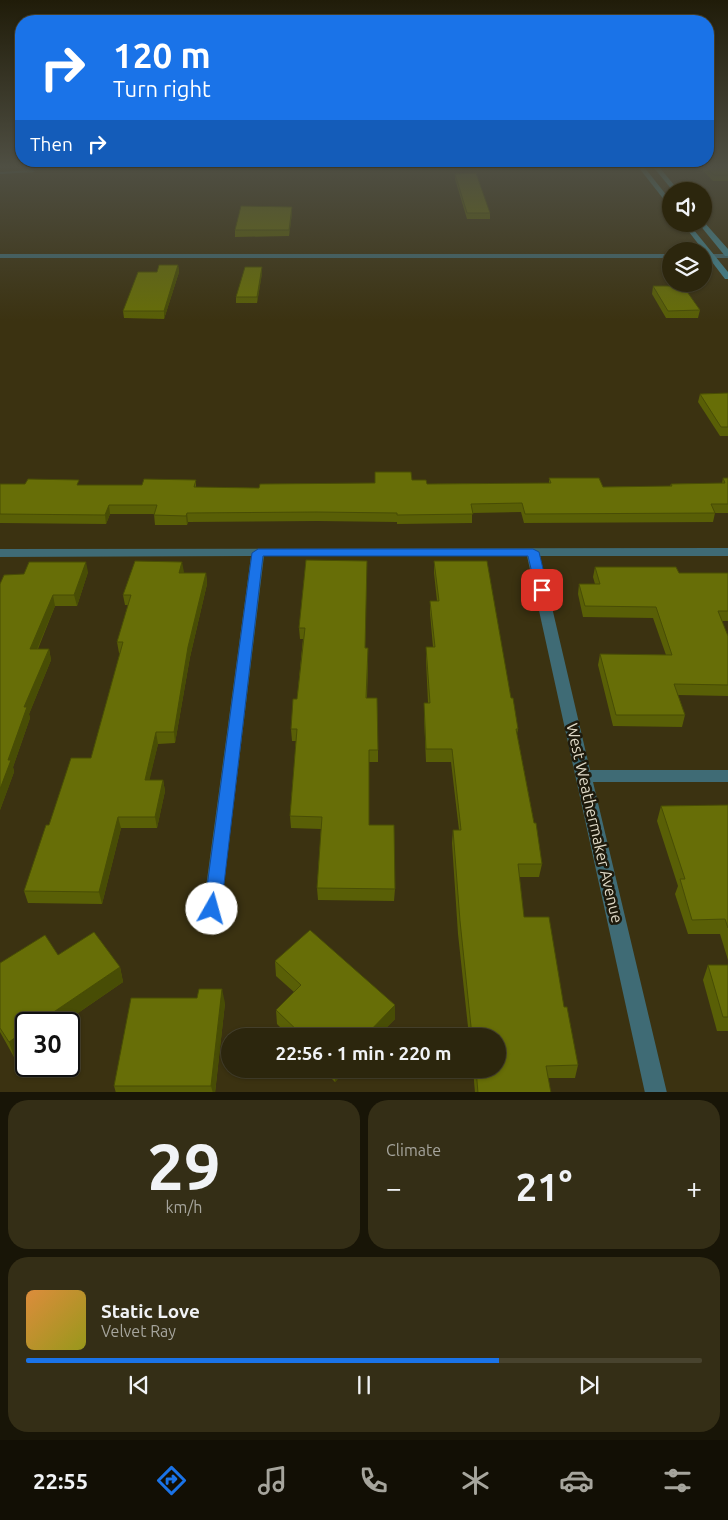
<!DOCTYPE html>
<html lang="en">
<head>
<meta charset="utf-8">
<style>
  body { margin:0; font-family:Ubuntu,sans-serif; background:#342e16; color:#f1f3f6; height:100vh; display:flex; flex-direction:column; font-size:19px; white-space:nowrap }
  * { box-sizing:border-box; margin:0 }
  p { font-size:16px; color:#a6a59d }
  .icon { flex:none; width:28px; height:28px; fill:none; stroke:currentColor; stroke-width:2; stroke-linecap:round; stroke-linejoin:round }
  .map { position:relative; height:1092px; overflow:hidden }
  .panel { display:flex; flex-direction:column; gap:8px; padding:8px; background:#181507; flex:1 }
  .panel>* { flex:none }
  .banner { position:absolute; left:15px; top:15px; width:699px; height:152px; border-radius:20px; box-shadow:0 1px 4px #0004,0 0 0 1px #48432e; background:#1a73e8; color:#fff; overflow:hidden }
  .tools { position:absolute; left:662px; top:182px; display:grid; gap:10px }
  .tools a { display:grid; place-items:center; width:50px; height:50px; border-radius:50%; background:#2c260d; box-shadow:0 1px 4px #0004,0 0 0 1px #48432e; font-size:25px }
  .speed { position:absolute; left:15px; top:1012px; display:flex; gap:10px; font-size:25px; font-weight:700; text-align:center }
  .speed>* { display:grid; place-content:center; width:65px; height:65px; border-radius:50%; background:#2c260d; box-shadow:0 1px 4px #0004,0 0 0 1px #48432e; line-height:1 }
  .speed .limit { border:2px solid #111; border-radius:8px; background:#fff; color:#111 }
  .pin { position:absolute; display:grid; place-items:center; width:42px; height:42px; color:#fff; margin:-21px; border-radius:10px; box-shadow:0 2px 8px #0006 }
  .me { position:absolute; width:55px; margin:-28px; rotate:7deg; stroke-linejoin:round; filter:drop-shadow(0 0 4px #0008) }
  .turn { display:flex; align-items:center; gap:18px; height:105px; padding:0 15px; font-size:22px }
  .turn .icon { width:65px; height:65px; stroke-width:2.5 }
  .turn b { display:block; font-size:35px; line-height:42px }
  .then { display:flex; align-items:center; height:48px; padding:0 15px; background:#0003; gap:10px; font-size:19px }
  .big { font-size:38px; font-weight:700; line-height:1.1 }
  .panel .tile { flex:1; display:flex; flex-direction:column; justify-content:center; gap:8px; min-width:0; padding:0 18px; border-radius:20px; background:#342e16 }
  .panel .dial { align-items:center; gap:0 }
  .dial b { font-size:65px; line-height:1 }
  .song { display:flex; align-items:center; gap:15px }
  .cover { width:60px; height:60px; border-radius:8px; background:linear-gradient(135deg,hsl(30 70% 55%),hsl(60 70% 35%)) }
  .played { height:5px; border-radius:2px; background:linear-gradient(90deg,#1a73e8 70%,#48432e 70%) }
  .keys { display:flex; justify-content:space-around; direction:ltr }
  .heat { display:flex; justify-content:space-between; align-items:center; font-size:28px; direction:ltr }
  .panel .tiles { flex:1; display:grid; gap:8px; grid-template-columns:1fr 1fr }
  .tile:last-child { grid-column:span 2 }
  .trip { position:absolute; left:221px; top:1028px; width:285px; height:50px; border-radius:25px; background:#2c260d; box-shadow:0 1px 4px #0004,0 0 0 1px #48432e; font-weight:700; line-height:50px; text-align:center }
  .menu { display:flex; height:80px; justify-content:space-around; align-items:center; background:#120f05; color:#a6a59d }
  .menu .icon { width:35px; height:35px }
  .menu .selected { color:#1a73e8 }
  .menu b { font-size:22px; color:#f1f3f6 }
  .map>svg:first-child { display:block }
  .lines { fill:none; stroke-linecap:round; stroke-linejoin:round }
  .service { fill:#3f6b75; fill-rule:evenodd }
  .minor { fill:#3f6b75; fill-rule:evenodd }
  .tertiary { fill:#3f6b75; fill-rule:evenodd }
  .secondary { fill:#408a9a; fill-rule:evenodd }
  .wall { fill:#595f06 }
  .shaded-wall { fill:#484d05 }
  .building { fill:#676e07; stroke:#484d05 }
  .route { fill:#1a73e8; stroke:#114b97 }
  .labels { text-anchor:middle; stroke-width:5; stroke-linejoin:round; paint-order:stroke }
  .near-street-label { font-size:16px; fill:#dfd9c7; stroke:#1e1a0c }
</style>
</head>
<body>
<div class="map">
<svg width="728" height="1093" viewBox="0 0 728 1093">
  <rect width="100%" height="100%" fill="#3b3211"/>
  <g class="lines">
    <path class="service" d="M33 170 35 172 0 174V172Z"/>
    <path class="minor" d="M728 548V556H540L590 770H728V782H593L667 1093H645L527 556H264L221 909 219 915 212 917 205 915 203 909 251 556 0 557V549Z"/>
    <g class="tertiary">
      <rect x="0" y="254" width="671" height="4"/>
      <rect x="704" y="254" width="24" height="4"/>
    </g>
    <g class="secondary">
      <path d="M639 168H645L671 201V207L669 206Z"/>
      <path d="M654 168H660L679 191H673Z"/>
      <path d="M704 222 728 249V256H725L699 224H704Z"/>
      <path d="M683 224H689L728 272V279H725Z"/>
    </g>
  </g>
  <g class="wall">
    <path d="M700 168H728V181H713Z"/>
    <path d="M455 174 490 213V219H467L455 179Z"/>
    <path d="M292 207V213L289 236 235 237V230Z"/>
    <path d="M178 265 179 272 164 319 124 318 123 311 157 272Z"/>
    <path d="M262 273 257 303H236V297Z"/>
    <path d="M653 286 700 310 698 318H666L652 294Z"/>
    <path d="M728 393V436H720L698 402 700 394Z"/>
    <path d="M549 478 603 487 670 486 671 484 722 483 723 478H728V513H715L713 522 524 523 521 512 472 513V523L397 524V522L317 521 188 522 187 525H155L154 514H110L106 524 0 523V484L80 485H142L196 480V487L259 488 375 483 412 480 427 484 549 483Z"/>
    <path d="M306 560 366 648 368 660 367 698 378 750V762H369V825L395 889 394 901 318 900 317 888 321 829 291 828 290 816 296 741H292L291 729 297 699 303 639H300L299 628Z"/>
    <path d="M434 561 511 698 518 729 517 734 542 864 539 877H519L524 917 564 1007 578 1065 575 1078H548L551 1093H475L473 1069H498V1036H469L458 934 452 843 453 830H459L451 762H426L424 716V703H428L426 660V647H433L430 613V601H437L434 573Z"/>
    <path d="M595 567 679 573H728V621H722L728 636V696L678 695 685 715 682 727 613 726 598 665 600 654 666 655 653 618 583 617 578 594 579 584H595L593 577Z"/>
    <path d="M88 572 77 606H55L38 649H49L51 660 29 714 30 718 13 767 14 772 0 810V584L24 574Z"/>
    <path d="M183 573H206L207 584 190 657 175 743 158 744 149 780H163L165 791 157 828H121L102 904 28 903 24 891 49 825 91 758 120 653H119L117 642 128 605H125L123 595Z"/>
    <path d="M728 805V960L720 934H688L675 894 678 886 657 821 661 806Z"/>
    <path d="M275 961 395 1005V1019L378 1036H289L277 1024 276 1010 294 992 276 976Z"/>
    <path d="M0 963 120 967 123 982 62 1024H26L14 1057 0 1032Z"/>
    <path d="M708 965H728V1031H717L703 980Z"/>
    <path d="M225 1003 215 1093H116L114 1086Z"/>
    <path d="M322 1069H347L335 1082Z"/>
  </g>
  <g class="shaded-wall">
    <path d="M292 207V213L289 236V230Z"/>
    <path d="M178 265 179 272 164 319V311Z"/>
    <path d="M262 267V273L257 303V297Z"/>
    <path d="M109 505 110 514 106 524 105 515Z"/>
    <path d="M187 513 188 522 187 525 186 516Z"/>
    <path d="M86 562 88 572 77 606 74 595Z"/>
    <path d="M182 562 184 572 181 583 179 573Z"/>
    <path d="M206 573 207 584 190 657 175 743 174 732 188 647Z"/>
    <path d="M53 595 55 606 33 659 30 649Z"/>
    <path d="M49 649 51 660 29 714 30 718 13 767 14 772 0 810V789L8 760 24 707Z"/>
    <path d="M156 732 158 744 147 791 145 780Z"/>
    <path d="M163 780 165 791 157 828 155 817Z"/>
    <path d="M118 817 121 828 102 904 99 892Z"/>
    <path d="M120 967 123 982 62 1024H36Z"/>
    <path d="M222 989 225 1003 215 1093H213L211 1086Z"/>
    <path d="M395 1005V1019L378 1036H365Z"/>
    <path d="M26 1030V1049L14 1057 9 1042Z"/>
    <path d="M335 1069H347L335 1082Z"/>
  </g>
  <g class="building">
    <path d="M707 168H728V175H714Z"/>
    <path d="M476 173 490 213H467L455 174Z"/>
    <path d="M241 206 292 207 289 230H235Z"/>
    <path d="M159 265H178L164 311H123L138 272H157Z"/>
    <path d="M245 267H262L257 297H236Z"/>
    <path d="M653 286H683L700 310 668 311Z"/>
    <path d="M728 393V427H721L700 394Z"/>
    <path d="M375 472H411L412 480H426L427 484 551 483 549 478H599L603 487 672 486 671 484 725 483 723 478H728V504H711L715 513 525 514 522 503 471 504 473 514 397 515V513L317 512 187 513 186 516 154 515 157 505H109L105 515 0 514V484H25L28 479 79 480 77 485H142L144 479 196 480 194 487 259 488 260 484 375 483Z"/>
    <path d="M306 560 367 561 365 648H368L366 698H377L378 750H369V825H394L395 889 317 888 322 817 290 816 297 729H291L293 699H297L305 628H299Z"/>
    <path d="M135 561 182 562 179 573H206L188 647 174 732H156L145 780H163L155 817H118L99 892 24 891 46 825H49L71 758H91L123 642H117L131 595H123Z"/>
    <path d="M434 561H487L511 698H513L518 729H516L534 823H536L542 864H518L524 917H549L564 1007H567L578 1065 546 1066 551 1093H478L476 1069H498V1036H472L460 921 453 830H461L452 749H426L424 703H430L426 647H435L430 601H439Z"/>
    <path d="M29 562H86L74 595H53L30 649H49L24 707H27L8 760H11L0 789V584L4 575 24 574Z"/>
    <path d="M595 567H676L679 573H728V611H718L728 636V685L674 684 685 715H616L600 654 672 655 656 607 585 606 579 584H600Z"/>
    <path d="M728 805V928L725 919 692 920 680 879H685L661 806Z"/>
    <path d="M310 930 395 1005 365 1036H303L276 1010 301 985 275 961Z"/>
    <path d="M94 932 120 967 36 1024H26V1030L9 1042 0 1028V963L45 935 58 955Z"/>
    <path d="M708 965H728V1017H723Z"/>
    <path d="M199 989H222L211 1086H114L131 998H197Z"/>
  </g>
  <linearGradient id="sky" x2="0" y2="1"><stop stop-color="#201c09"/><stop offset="0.52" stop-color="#4f4f43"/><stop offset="1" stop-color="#4f4f43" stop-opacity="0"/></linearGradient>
  <rect width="728" height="321" fill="url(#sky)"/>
  <path class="route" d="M258 549H533L539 552 548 590 542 593 536 590 528 556H263L221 909 218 914 212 917 206 914 204 909 252 553Z"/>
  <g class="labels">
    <g class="near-street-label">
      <text transform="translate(595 823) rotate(77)" y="6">West Weathermaker Avenue</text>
    </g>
  </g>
</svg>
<div class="tools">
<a><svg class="icon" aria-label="sound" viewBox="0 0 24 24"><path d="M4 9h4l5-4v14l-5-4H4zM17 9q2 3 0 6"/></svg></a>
<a><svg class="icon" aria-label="layers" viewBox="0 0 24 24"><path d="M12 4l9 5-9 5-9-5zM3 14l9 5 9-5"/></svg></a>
</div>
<div class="speed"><div class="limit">30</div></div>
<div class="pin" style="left:542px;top:590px;background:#d93025"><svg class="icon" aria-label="arrive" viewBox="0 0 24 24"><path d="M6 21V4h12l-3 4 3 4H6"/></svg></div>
<svg class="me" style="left:212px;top:909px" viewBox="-20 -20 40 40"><circle r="19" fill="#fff"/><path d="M0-13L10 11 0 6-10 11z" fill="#1a73e8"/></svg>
<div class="trip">22:56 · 1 min · 220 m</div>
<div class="banner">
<div class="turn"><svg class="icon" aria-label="right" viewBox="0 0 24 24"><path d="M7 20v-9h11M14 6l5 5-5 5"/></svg><div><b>120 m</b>Turn right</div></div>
<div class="then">Then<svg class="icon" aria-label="right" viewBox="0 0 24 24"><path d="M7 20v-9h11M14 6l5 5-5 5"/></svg></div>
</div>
</div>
<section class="panel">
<div class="tiles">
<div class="tile dial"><b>29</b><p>km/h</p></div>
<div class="tile"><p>Climate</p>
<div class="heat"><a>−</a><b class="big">21°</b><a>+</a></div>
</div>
<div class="tile">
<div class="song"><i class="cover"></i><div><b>Static Love</b><p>Velvet Ray</p></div></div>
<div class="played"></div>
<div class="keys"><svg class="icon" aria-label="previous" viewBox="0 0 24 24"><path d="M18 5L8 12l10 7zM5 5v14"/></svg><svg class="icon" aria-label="pause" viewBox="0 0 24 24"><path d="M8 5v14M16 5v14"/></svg><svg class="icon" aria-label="next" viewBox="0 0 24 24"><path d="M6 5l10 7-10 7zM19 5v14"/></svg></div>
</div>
</div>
</section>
<nav class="menu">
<b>22:55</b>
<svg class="icon selected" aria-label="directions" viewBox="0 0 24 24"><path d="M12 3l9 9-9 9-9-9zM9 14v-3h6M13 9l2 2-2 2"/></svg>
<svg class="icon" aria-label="music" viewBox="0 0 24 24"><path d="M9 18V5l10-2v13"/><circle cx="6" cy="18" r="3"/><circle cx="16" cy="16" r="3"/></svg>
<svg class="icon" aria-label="phone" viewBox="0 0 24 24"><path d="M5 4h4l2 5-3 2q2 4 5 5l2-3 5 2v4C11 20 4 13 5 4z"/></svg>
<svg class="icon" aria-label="climate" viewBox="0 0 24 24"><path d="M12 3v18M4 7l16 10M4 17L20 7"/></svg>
<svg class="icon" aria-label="car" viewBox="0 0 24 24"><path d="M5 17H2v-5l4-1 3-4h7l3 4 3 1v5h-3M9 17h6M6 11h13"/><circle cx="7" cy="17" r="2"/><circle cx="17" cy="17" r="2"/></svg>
<svg class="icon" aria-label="filters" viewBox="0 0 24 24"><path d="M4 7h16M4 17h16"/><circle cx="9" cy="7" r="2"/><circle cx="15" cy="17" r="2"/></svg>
</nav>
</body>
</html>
